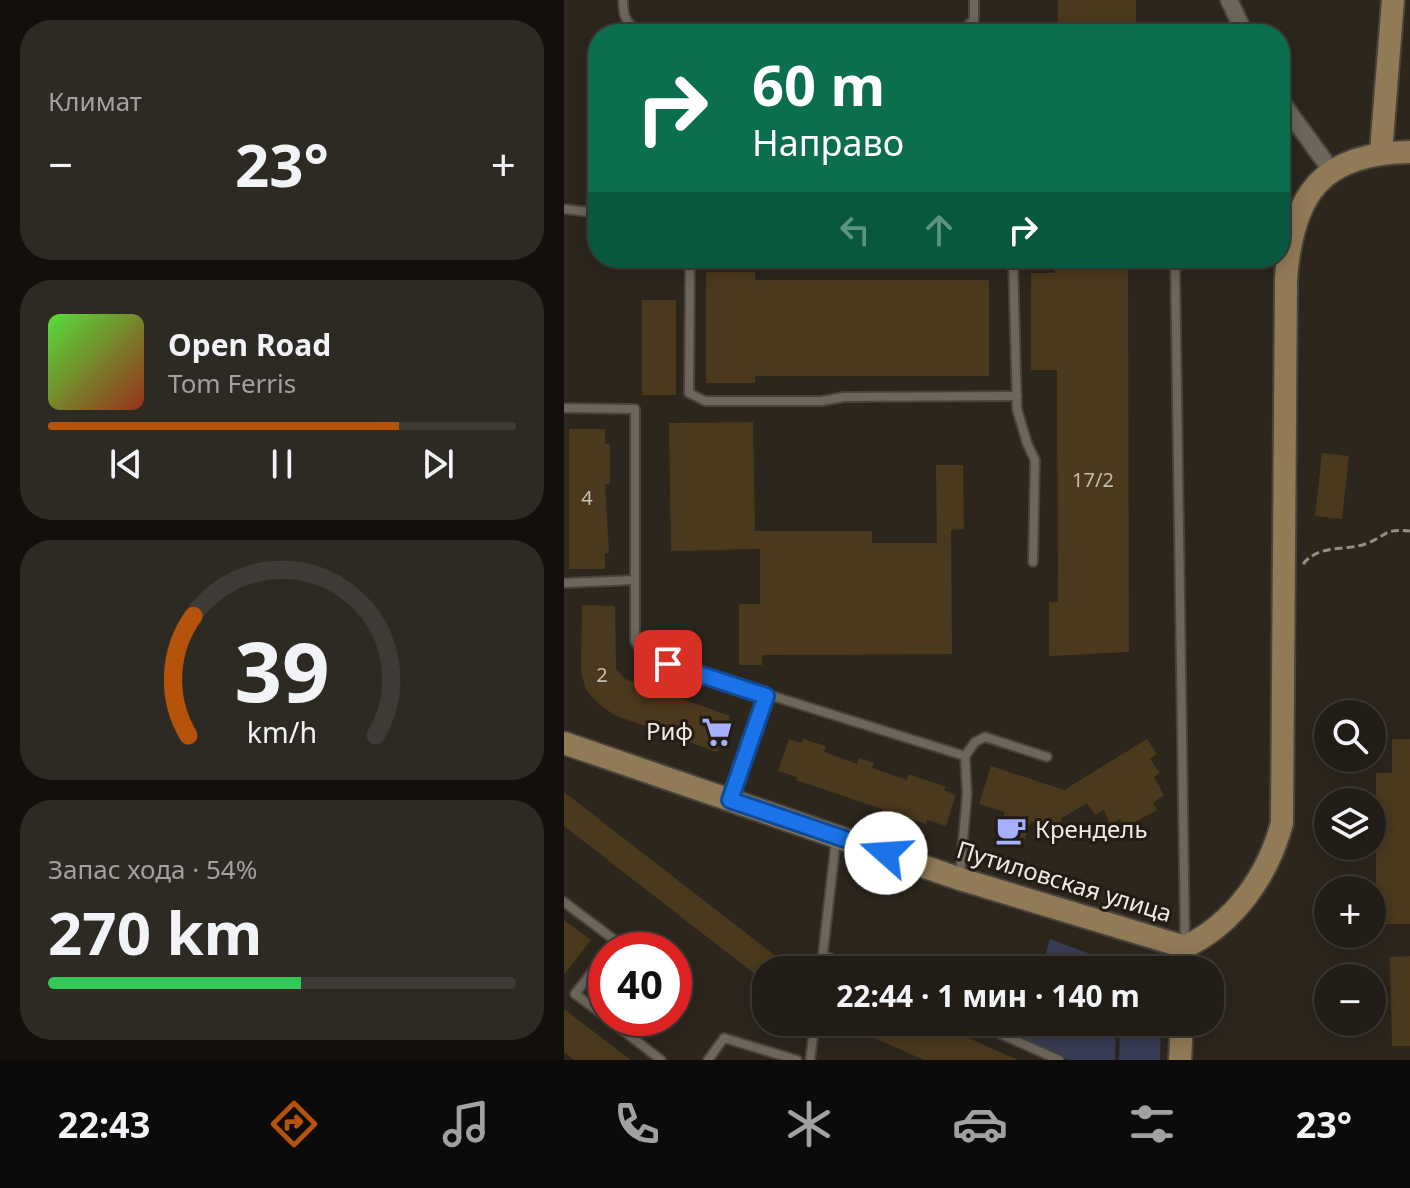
<!DOCTYPE html>
<html lang="ru">
<head>
<meta charset="utf-8">
<style>
  body { margin:0; font-family:"Noto Sans",sans-serif; background:#2d2923; color:#f1f3f6; height:100vh; display:flex; flex-direction:column; font-size:30px; white-space:nowrap }
  * { box-sizing:border-box; margin:0 }
  p { font-size:26px; color:#a2a1a1 }
  .icon { flex:none; width:44px; height:44px; fill:none; stroke:currentColor; stroke-width:2; stroke-linecap:round; stroke-linejoin:round }
  .map { position:relative; flex:1; overflow:hidden }
  .drawer { display:flex; flex-direction:column; gap:20px; padding:20px; background:#120f0c; width:564px }
  .drawer>* { flex:none }
  .banner { position:absolute; left:24px; top:24px; width:702px; height:244px; border-radius:32px; box-shadow:0 4px 20px #0003,0 0 0 2px #3e3a35; background:#0b6e4f; color:#fff; overflow:hidden }
  .fabs { position:absolute; left:750px; top:700px; display:grid; gap:16px }
  .fabs a { display:grid; place-items:center; width:72px; height:72px; border-radius:50%; background:#211c16; box-shadow:0 4px 20px #0003,0 0 0 2px #3e3a35; font-size:40px }
  .speed { position:absolute; left:24px; top:932px; display:flex; gap:16px; font-size:40px; font-weight:700; text-align:center }
  .speed>* { display:grid; place-content:center; width:104px; height:104px; border-radius:50%; background:#211c16; box-shadow:0 4px 20px #0003,0 0 0 2px #3e3a35; line-height:1 }
  .speed .limit { border:12px solid #d22; background:#fff; color:#111 }
  .pin { position:absolute; display:grid; place-items:center; width:68px; height:68px; color:#fff; margin:-34px; border-radius:16px; box-shadow:0 4px 12px #0006 }
  .me { position:absolute; width:88px; margin:-44px; rotate:289deg; stroke-linejoin:round; filter:drop-shadow(0 0 6px #0008) }
  .turn { display:flex; align-items:center; gap:28px; height:168px; padding:0 32px; font-size:36px }
  .turn .icon { width:104px; height:104px; stroke-width:2.5 }
  .turn b { display:block; font-size:56px; line-height:68px }
  .lanes { display:flex; align-items:center; height:76px; padding:0 32px; background:#0003; justify-content:center; gap:40px; direction:ltr }
  .lanes .off { opacity:.35 }
  .big { font-size:60px; font-weight:700; line-height:1.1 }
  .drawer .card { flex:1; display:flex; flex-direction:column; justify-content:center; gap:12px; min-width:0; padding:0 28px; border-radius:32px; background:#2d2923 }
  .drawer .dial { align-items:center; gap:0 }
  .dial svg { height:208px; overflow:visible; fill:none; stroke:#3e3a35; stroke-width:7; stroke-linecap:round; text-anchor:middle }
  .dial text { fill:#f1f3f6; stroke:none }
  .song { display:flex; align-items:center; gap:24px }
  .cover { width:96px; height:96px; border-radius:12px; background:linear-gradient(135deg,hsl(110 70% 55%),hsl(10 70% 35%)) }
  .played { height:8px; border-radius:4px; background:linear-gradient(90deg,#b45309 75%,#3e3a35 75%) }
  .keys { display:flex; justify-content:space-around; direction:ltr }
  .heat { display:flex; justify-content:space-between; align-items:center; font-size:44px; direction:ltr }
  .charge { height:12px; border-radius:6px; background:linear-gradient(90deg,#34c759 54%,#3e3a35 0) }
  .trip { position:absolute; left:188px; top:956px; width:472px; height:80px; border-radius:32px; background:#211c16; box-shadow:0 4px 20px #0003,0 0 0 2px #3e3a35; font-weight:700; line-height:80px; text-align:center }
  .tab-bar { display:flex; height:128px; justify-content:space-around; align-items:center; background:#0d0b09; color:#a2a1a1 }
  .tab-bar .icon { width:56px; height:56px }
  .tab-bar .active { color:#b45309 }
  .tab-bar b { font-size:36px; color:#f1f3f6 }
  main { display:flex; flex:1; min-height:0 }
  .map>svg:first-child { display:block }
  .green { fill:#383c54 }
  .building { fill:#4b391d }
  .lines { fill:none; stroke-linecap:round; stroke-linejoin:round }
  .lane-casing { stroke:#49433c; stroke-width:12 }
  .street-casing { stroke:#49433c; stroke-width:20 }
  .secondary-casing { stroke:#49433c; stroke-width:26 }
  .path { stroke:#938e87; stroke-width:3; stroke-dasharray:8 4; stroke-linecap:butt }
  .lane { stroke:#6d665b; stroke-width:8 }
  .street { stroke:#6d665b; stroke-width:16 }
  .secondary { stroke:#917a56; stroke-width:22 }
  .route-casing { stroke:#114b97; stroke-width:20 }
  .route { stroke:#1a73e8; stroke-width:14 }
  .labels { text-anchor:middle; stroke-width:6; stroke-linejoin:round; paint-order:stroke }
  .number-label { font-size:20px; fill:#c4bdb2 }
  .poi-label { font-size:24px; fill:#ede9e3; stroke:#231c14; text-anchor:end }
  .street-label { font-size:24px; fill:#ede9e3; stroke:#231c14 }
</style>
</head>
<body>
<main>
<section class="drawer">
<div class="card"><p>Климат</p>
<div class="heat"><a>−</a><b class="big">23°</b><a>+</a></div>
</div>
<div class="card">
<div class="song"><i class="cover"></i><div><b>Open Road</b><p>Tom Ferris</p></div></div>
<div class="played"></div>
<div class="keys"><svg class="icon" aria-label="previous" viewBox="0 0 24 24"><path d="M18 5L8 12l10 7zM5 5v14"/></svg><svg class="icon" aria-label="pause" viewBox="0 0 24 24"><path d="M8 5v14M16 5v14"/></svg><svg class="icon" aria-label="next" viewBox="0 0 24 24"><path d="M6 5l10 7-10 7zM19 5v14"/></svg></div>
</div>
<div class="card dial"><svg viewBox="0 0 100 80">
<path d="M14 69A42 42 0 1 1 86 69"/>
<path d="M14 69A42 42 0 0 1 16 23" stroke="#b45309"/>
<text x="50" y="56" font-size="32" font-weight="700">39</text>
<text x="50" y="72" font-size="11">km/h</text>
</svg></div>
<div class="card"><p>Запас хода · 54%</p><b class="big">270 km</b><div class="charge"></div></div>
</section>
<div class="map">
<svg width="846" height="1060" viewBox="0 0 846 1060">
  <rect width="100%" height="100%" fill="#2c261d"/>
  <g class="green">
    <path d="M486 939 553 964V970H477Z"/>
    <path d="M462 1022H552L551 1060H505L457 1039Z"/>
    <path d="M556 1022H597L596 1060H555Z"/>
  </g>
  <g class="building">
    <rect x="494" y="0" width="78" height="34"/>
    <path d="M491 258H564L565 652 485 656V602H494L493 370H467V273H491Z"/>
    <path d="M142 272H191V280H425V376H191V383H142Z"/>
    <rect x="78" y="300" width="34" height="95"/>
    <path d="M189 422 191 531H308V543H373L372 465H399L400 529 387 530 388 654 198 655V665H175V604H196V549L107 551 105 423Z"/>
    <path d="M5 429H41V444H46V484H41L45 553H41V569H5Z"/>
    <path d="M758 453 785 456 778 519 751 516Z"/>
    <path d="M18 605 51 606 52 669 61 679 166 716 153 752 50 715 35 704 22 690 17 671Z"/>
    <path d="M225 739 238 743 239 739 262 746 260 752 293 764 295 758 310 763 308 768 343 780 344 774 382 787 380 790 392 795 382 826 363 820 362 824 232 780 233 777 214 771Z"/>
    <path d="M583 739 593 754 586 759 596 773 590 777 600 795 589 803 593 810 560 828 556 819 546 825 540 810 531 815 523 803 498 818 494 830 467 821 458 847 432 839 441 812 415 804 427 766 500 790Z"/>
    <path d="M828 739H846V924H812V773H828Z"/>
    <path d="M0 792 213 957 196 978 0 826Z"/>
    <path d="M0 920 27 940 0 975Z"/>
    <path d="M846 956V1046H828L826 957Z"/>
    <path d="M0 1009 67 1060H10L0 1052Z"/>
    <path d="M274 1022H368L454 1060H360Z"/>
  </g>
  <g class="lines">
    <g class="lane-casing">
      <g id="lane">
        <path d="M59 0C59 14 61 23 74 31L399 29 410 20V0"/>
        <path d="M0 209 34 213"/>
        <path d="M126 258 125 393 141 401H258L280 397 453 396"/>
        <path d="M449 258 453 409 463 443 471 460 469 562"/>
        <path d="M611 258 621 942"/>
        <path d="M0 408 71 409V641L80 656 401 756 411 742 421 737 483 757"/>
        <path d="M0 583 71 580"/>
        <path d="M166 799 202 696"/>
        <path d="M396 875 403 794 401 756"/>
        <path d="M0 902 52 941 45 950"/>
        <path d="M42 954 11 994 42 1017"/>
        <path d="M259 955 293 970"/>
        <path d="M257 970 272 840"/>
        <path d="M43 1018 97 1060"/>
        <path d="M410 1022 495 1060"/>
        <path d="M144 1060 160 1038 233 1060"/>
        <path d="M246 1060 251 1022"/>
      </g>
    </g>
    <g class="street-casing">
      <g id="street">
        <path d="M665 0 681 34"/>
        <path d="M716 100 767 170"/>
      </g>
    </g>
    <g class="secondary-casing">
      <g id="secondary">
        <path d="M817 152 829 0"/>
        <path d="M0 743 396 879 621 947"/>
        <path d="M621 947C671 923 704 875 718 823L722 278C729 193 758 153 846 152"/>
        <path d="M620 970 621 947"/>
        <path d="M616 1060 618 1022"/>
      </g>
    </g>
    <path class="path" d="M739 564C756 543 782 552 804 543 825 534 819 529 846 531"/>
    <use href="#lane" class="lane"/>
    <use href="#street" class="street"/>
    <use href="#secondary" class="secondary"/>
  </g>
  <g class="lines">
    <g class="route-casing">
      <path id="route" d="M104 664 202 696 166 800 322 853"/>
    </g>
    <use href="#route" class="route"/>
  </g>
  <defs>
    <g id="supermarket-bare" transform="scale(2.4)"><path d="M-6-5.5h2.5l.6 2H6L4.5 2H-2.5L-4.4-4H-6ZM-1.5 3.2a1.3 1.3 0 1 0 .1 0ZM3 3.2a1.3 1.3 0 1 0 .1 0Z" fill="#a5b1fc" stroke="#231c14" stroke-width="2.5" paint-order="stroke"/></g>
    <g id="cafe-bare" transform="scale(2.4)"><path d="M-5.5-4.5H6V0H3Q3 3.5 0 3.5H-2.5Q-5.5 3.5-5.5 0ZM3-3.2v2h1.7v-2ZM-6 4.5H4V6H-6Z" fill="#a5b1fc" stroke="#231c14" stroke-width="2.5" paint-order="stroke"/></g>
  </defs>
  <g fill-rule="evenodd">
    <use href="#supermarket-bare" x="153" y="732"/>
    <use href="#cafe-bare" x="447" y="830"/>
  </g>
  <g class="labels">
    <g class="number-label">
      <text x="529" y="487">17/2</text>
      <text x="23" y="505">4</text>
      <text x="38" y="682">2</text>
    </g>
    <g class="poi-label">
      <text x="129" y="740">Риф</text>
      <text x="471" y="838" text-anchor="start">Крендель</text>
    </g>
    <g class="street-label">
      <text transform="translate(500 882) rotate(17)" y="8">Путиловская улица</text>
    </g>
  </g>
</svg>
<div class="fabs">
<a><svg class="icon" aria-label="search" viewBox="0 0 24 24"><circle cx="10" cy="10" r="6"/><path d="M15 15l6 6"/></svg></a>
<a><svg class="icon" aria-label="layers" viewBox="0 0 24 24"><path d="M12 4l9 5-9 5-9-5zM3 14l9 5 9-5"/></svg></a>
<a>+</a>
<a>−</a>
</div>
<div class="speed"><div class="limit">40</div></div>
<div class="pin" style="left:104px;top:664px;background:#d93025"><svg class="icon" aria-label="arrive" viewBox="0 0 24 24"><path d="M6 21V4h12l-3 4 3 4H6"/></svg></div>
<svg class="me" style="left:322px;top:853px" viewBox="-20 -20 40 40"><circle r="19" fill="#fff"/><path d="M0-13L10 11 0 6-10 11z" fill="#1a73e8"/></svg>
<div class="trip">22:44 · 1 мин · 140 m</div>
<div class="banner">
<div class="turn"><svg class="icon" aria-label="right" viewBox="0 0 24 24"><path d="M7 20v-9h11M14 6l5 5-5 5"/></svg><div><b>60 m</b>Направо</div></div>
<div class="lanes"><svg class="icon off" aria-label="left" viewBox="0 0 24 24"><path d="M17 20v-9H6M10 6l-5 5 5 5"/></svg><svg class="icon off" aria-label="ahead" viewBox="0 0 24 24"><path d="M12 20V5M6 11l6-6 6 6"/></svg><svg class="icon" aria-label="right" viewBox="0 0 24 24"><path d="M7 20v-9h11M14 6l5 5-5 5"/></svg></div>
</div>
</div>
</main>
<nav class="tab-bar">
<b>22:43</b>
<svg class="icon active" aria-label="directions" viewBox="0 0 24 24"><path d="M12 3l9 9-9 9-9-9zM9 14v-3h6M13 9l2 2-2 2"/></svg>
<svg class="icon" aria-label="music" viewBox="0 0 24 24"><path d="M9 18V5l10-2v13"/><circle cx="6" cy="18" r="3"/><circle cx="16" cy="16" r="3"/></svg>
<svg class="icon" aria-label="phone" viewBox="0 0 24 24"><path d="M5 4h4l2 5-3 2q2 4 5 5l2-3 5 2v4C11 20 4 13 5 4z"/></svg>
<svg class="icon" aria-label="climate" viewBox="0 0 24 24"><path d="M12 3v18M4 7l16 10M4 17L20 7"/></svg>
<svg class="icon" aria-label="car" viewBox="0 0 24 24"><path d="M5 17H2v-5l4-1 3-4h7l3 4 3 1v5h-3M9 17h6M6 11h13"/><circle cx="7" cy="17" r="2"/><circle cx="17" cy="17" r="2"/></svg>
<svg class="icon" aria-label="filters" viewBox="0 0 24 24"><path d="M4 7h16M4 17h16"/><circle cx="9" cy="7" r="2"/><circle cx="15" cy="17" r="2"/></svg>
<b>23°</b>
</nav>
</body>
</html>
